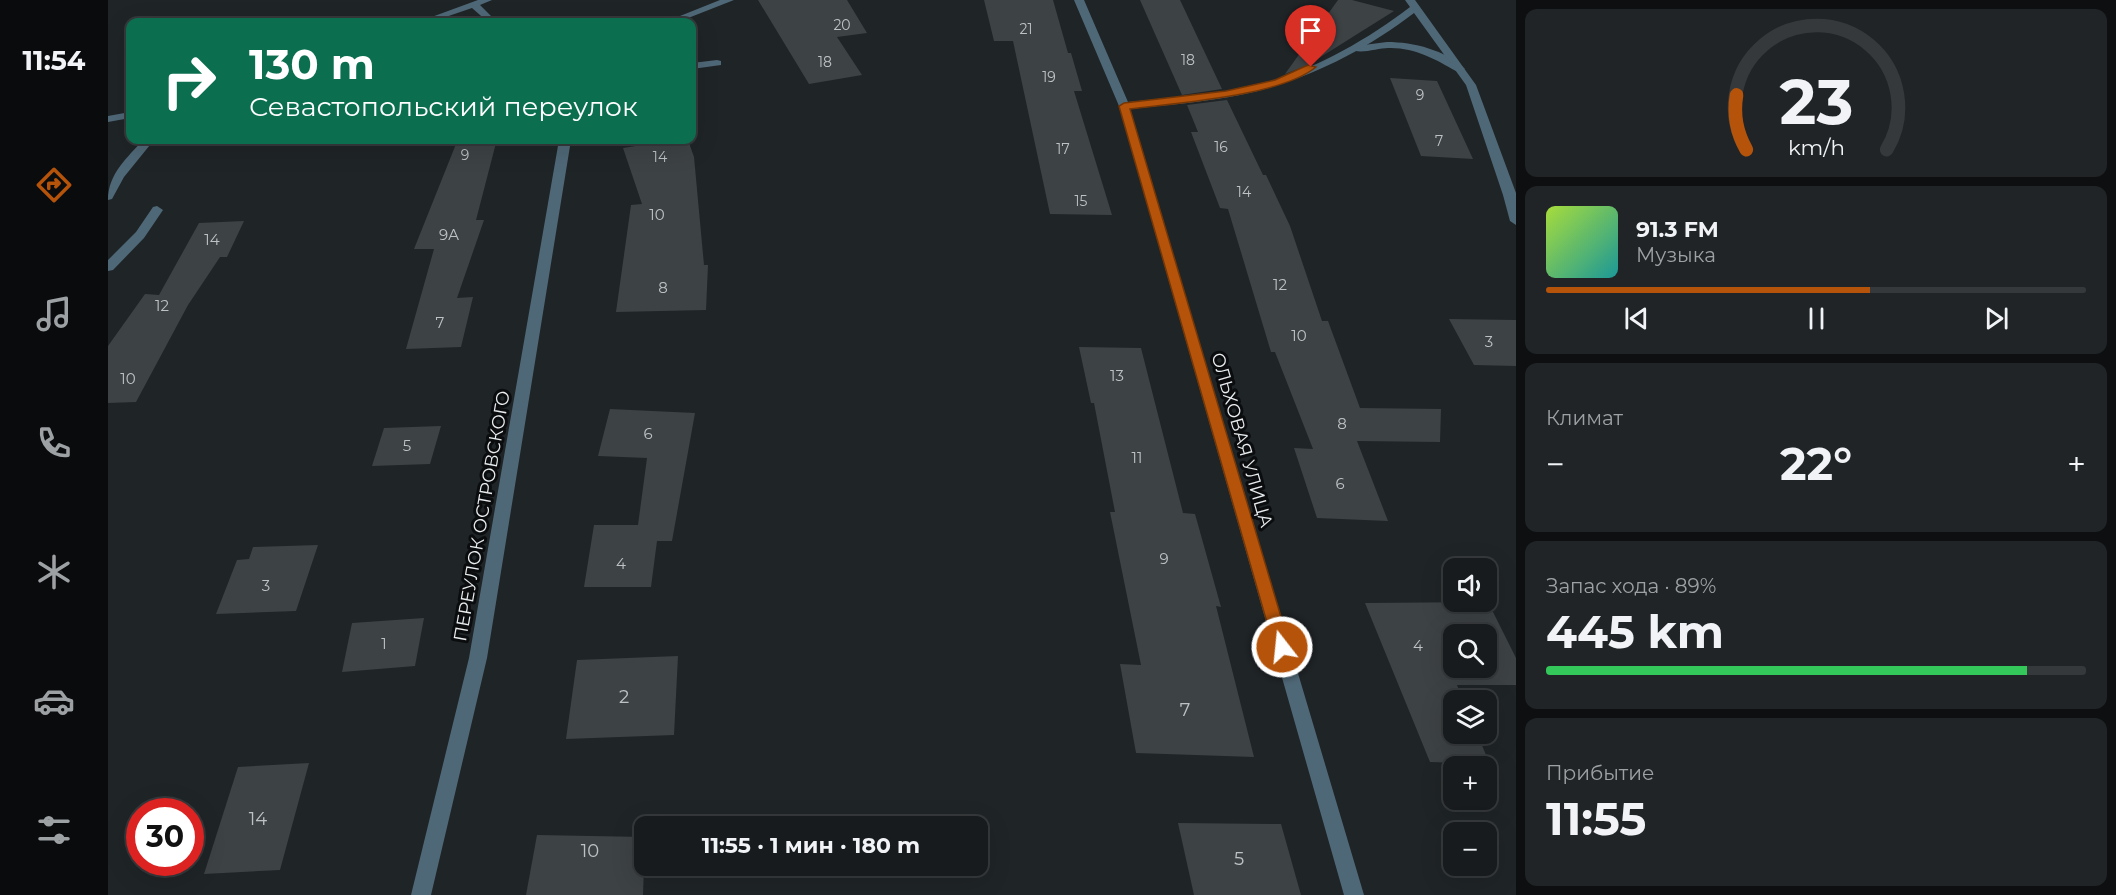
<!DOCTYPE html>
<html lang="ru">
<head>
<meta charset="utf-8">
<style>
  body { margin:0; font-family:Montserrat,sans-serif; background:#202426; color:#f1f3f6; height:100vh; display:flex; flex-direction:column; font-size:22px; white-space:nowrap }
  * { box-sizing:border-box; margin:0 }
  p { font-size:20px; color:#9ea1a4 }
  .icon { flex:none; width:33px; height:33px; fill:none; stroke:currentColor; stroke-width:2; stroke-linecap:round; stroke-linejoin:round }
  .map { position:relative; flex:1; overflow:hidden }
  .panel { display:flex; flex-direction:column; gap:9px; padding:9px; background:#0d0f10; width:600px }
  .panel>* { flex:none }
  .guide { position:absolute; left:18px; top:18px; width:570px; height:126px; border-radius:12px; box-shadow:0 6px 24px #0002,0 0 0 2px #36393b; background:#0b6e4f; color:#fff; overflow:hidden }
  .fabs { position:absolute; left:1335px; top:558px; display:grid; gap:12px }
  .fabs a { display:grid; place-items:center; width:54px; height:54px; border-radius:12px; background:#171b1d; box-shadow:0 6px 24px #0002,0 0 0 2px #36393b; font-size:30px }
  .speed { position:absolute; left:18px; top:798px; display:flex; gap:12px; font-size:30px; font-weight:700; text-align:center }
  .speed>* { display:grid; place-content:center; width:78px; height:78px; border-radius:50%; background:#171b1d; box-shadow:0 6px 24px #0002,0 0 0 2px #36393b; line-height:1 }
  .speed .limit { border:9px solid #d22; background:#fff; color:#111 }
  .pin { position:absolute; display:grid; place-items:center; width:51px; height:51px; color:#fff; margin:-62px -26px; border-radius:50% 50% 50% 0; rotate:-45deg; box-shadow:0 0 6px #0007 }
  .pin .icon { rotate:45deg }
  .me { position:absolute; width:66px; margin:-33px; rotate:344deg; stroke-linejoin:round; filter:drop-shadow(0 0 4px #0008) }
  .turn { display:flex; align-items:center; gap:21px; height:126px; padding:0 24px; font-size:27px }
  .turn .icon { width:78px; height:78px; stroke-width:2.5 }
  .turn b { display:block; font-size:42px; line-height:51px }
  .big { font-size:45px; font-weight:700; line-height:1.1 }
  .panel .widget { flex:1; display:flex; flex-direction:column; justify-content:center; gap:9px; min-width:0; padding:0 21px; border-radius:12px; background:#202426 }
  .panel .dial { align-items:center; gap:0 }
  .dial svg { height:156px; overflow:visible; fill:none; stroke:#36393b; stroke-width:7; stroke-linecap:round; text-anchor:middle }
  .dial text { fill:#f1f3f6; stroke:none }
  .song { display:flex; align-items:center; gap:18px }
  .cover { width:72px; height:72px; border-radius:9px; background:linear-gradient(135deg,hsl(80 70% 55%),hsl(180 70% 35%)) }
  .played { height:6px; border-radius:3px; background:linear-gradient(90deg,#b45309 60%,#36393b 60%) }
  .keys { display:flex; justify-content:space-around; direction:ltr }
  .heat { display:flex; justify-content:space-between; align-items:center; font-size:33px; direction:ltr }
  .charge { height:9px; border-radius:4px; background:linear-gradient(90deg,#34c759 89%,#36393b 0) }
  .trip { position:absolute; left:526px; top:816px; width:354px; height:60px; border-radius:12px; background:#171b1d; box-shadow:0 6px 24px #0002,0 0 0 2px #36393b; font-weight:700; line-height:60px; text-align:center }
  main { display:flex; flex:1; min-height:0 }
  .menu { display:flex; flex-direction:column; width:108px; justify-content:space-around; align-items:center; background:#090b0c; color:#9ea1a4 }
  .menu .icon { width:42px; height:42px }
  .menu .on { color:#b45309 }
  .menu b { font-size:27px; color:#f1f3f6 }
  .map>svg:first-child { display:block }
  .building { fill:#3d4245; fill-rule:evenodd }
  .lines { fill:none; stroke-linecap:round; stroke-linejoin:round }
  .lane { fill:#4f6877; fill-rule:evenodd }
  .street { fill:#4f6877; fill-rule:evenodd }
  .route { fill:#b45309; stroke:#753606; stroke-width:1.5 }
  .labels { text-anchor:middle; stroke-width:6; stroke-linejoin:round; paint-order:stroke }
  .far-number-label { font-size:14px; fill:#bec2c4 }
  .number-label { font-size:15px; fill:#bec2c4 }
  .street-label { font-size:18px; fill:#e9edef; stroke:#0a0c0e }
  .near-number-label { font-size:18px; fill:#bec2c4 }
</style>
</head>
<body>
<main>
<nav class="menu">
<b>11:54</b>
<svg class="icon on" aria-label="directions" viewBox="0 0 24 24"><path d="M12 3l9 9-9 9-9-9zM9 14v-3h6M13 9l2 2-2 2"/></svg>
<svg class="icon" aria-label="music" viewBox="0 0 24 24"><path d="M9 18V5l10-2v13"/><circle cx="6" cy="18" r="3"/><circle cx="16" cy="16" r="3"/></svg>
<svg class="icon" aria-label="phone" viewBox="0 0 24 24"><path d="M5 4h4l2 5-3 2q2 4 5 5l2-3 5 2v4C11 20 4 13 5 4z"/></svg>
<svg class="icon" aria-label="climate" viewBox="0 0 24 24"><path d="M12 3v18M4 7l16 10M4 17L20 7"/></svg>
<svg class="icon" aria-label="car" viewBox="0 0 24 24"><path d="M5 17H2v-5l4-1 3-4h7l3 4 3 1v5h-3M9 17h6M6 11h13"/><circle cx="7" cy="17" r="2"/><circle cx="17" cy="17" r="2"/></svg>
<svg class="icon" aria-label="filters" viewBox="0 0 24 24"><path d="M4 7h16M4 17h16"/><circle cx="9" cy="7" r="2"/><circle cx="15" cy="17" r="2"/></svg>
</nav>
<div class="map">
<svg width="1408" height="895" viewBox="0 0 1408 895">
  <rect width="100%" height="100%" fill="#1f2427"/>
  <g class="building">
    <path d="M650 0H739L759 33 729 37 754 75 701 84Z"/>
    <path d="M876 0H945L960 53H963L974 91H966L1004 215 942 214 905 41H886Z"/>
    <path d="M1032 0H1072L1114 89 1074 95Z"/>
    <path d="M1230 0H1244L1286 11 1200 65 1177 74Z"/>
    <path d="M1282 78 1329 81 1365 159 1313 156Z"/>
    <path d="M1119 100 1155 175H1158L1182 226 1214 321H1220L1252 408 1333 409 1332 442 1249 441 1280 521 1209 518 1186 448 1205 449 1167 352H1163L1120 209 1112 208 1083 132H1090L1079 105Z"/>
    <path d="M566 140H580L586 157 596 265H600L598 310 508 312 523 205 534 204 515 148Z"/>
    <path d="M388 143 368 220H376L349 298 365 297 353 347 298 349 326 249H306L348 144Z"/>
    <path d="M136 221 119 257H112L80 305 28 402 0 403V346L37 294 51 295 91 223Z"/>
    <path d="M1341 319 1408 320V366L1366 365Z"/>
    <path d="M971 347 1033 348 1075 513 1087 514 1113 607 1108 606 1146 757 1028 753 1012 664 1033 665 1002 512H1007L986 403H983Z"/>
    <path d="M502 409 587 413 564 541H549L543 587H476L486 525H530L539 458 490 456Z"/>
    <path d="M333 426 322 464 264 466 276 428Z"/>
    <path d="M210 545 188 611 108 614 129 560 141 559 145 547Z"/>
    <path d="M1380 602 1408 658V685H1349L1355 700H1346V734H1369L1382 764 1322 762 1257 603ZM1346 634H1378V668H1346Z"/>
    <path d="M316 618 307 666 234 672 244 623Z"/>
    <path d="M570 656 566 735 458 739 469 660Z"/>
    <path d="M201 763 172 870 96 874 130 767Z"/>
    <path d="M1070 823 1173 824 1193 895H1086Z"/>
    <path d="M429 835 537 837 535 895H418Z"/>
  </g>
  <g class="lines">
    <g class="lane">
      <path d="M612 0H626L570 22H557Z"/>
      <path d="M1279 42C1306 42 1337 50 1357 69L1348 71C1327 59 1306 47 1280 48 1270 48 1251 55 1243 49L1248 46Z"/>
      <path d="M609 60 613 61V65L584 69V63Z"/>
      <path d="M1401 191 1405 192 1408 199V225L1402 221 1395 195Z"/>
      <path d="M49 206 55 210 36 238 5 270 0 271V260L28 232 45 207Z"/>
    </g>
    <g class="street">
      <path d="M370 0H384L372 5 389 22H380L364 8 323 22H310Z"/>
      <path d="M966 0H976L1020 102C1062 98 1105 95 1147 85 1203 72 1256 42 1302 7L1297 0H1307L1368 85 1408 193V201L1395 195 1358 85 1306 13C1255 52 1195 82 1132 95 1096 102 1059 105 1022 109L1256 895H1236L1011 106Z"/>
      <path d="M22 112V118L0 122V116Z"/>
      <path d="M35 140H46L16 177 4 199 0 200C0 174 19 158 35 140Z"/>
      <path d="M451 140H463L379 658 323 895H303L361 658Z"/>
    </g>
  </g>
  <path class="route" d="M1200 65 1208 67C1173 96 1068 103 1022 109L1182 647 1180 652 1174 654 1168 652 1166 647 1011 106 1016 103 1118 91 1167 80Z"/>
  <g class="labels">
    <g class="far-number-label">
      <text x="734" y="30">20</text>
      <text x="918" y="34">21</text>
      <text x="1080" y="65">18</text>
      <text x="717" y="67">18</text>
      <text x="941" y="82">19</text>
      <text x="1312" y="100">9</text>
      <text x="1331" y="146">7</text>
      <text x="1113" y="152">16</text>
      <text x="955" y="154">17</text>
      <text x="357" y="160">9</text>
      <text x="552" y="162">14</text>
      <text x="1136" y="197">14</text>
      <text x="973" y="206">15</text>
    </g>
    <g class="number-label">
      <text x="549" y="220">10</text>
      <text x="341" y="240">9А</text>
      <text x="104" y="245">14</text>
      <text x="1172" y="290">12</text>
      <text x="555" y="293">8</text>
      <text x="54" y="311">12</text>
      <text x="332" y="328">7</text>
      <text x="1191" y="341">10</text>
      <text x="1381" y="347">3</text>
      <text x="1009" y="381">13</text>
      <text x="20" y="384">10</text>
      <text x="1234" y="429">8</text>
      <text x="540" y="439">6</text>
      <text x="299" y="451">5</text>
      <text x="1029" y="463">11</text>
      <text x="1232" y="489">6</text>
      <text x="1056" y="564">9</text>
      <text x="513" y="569">4</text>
      <text x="158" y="591">3</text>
      <text x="276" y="649">1</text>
      <text x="1310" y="651">4</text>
    </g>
    <g class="street-label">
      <text transform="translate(1134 440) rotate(74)" y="6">ОЛЬХОВАЯ УЛИЦА</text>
      <text transform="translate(374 516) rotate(-80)" y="6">ПЕРЕУЛОК ОСТРОВСКОГО</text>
    </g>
    <g class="near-number-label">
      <text x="516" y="703">2</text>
      <text x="1077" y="716">7</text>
      <text x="150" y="825">14</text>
      <text x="482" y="857">10</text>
      <text x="1131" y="865">5</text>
    </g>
  </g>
</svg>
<div class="fabs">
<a><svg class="icon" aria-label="sound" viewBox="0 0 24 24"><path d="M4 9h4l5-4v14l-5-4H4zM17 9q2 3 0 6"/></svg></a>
<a><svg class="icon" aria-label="search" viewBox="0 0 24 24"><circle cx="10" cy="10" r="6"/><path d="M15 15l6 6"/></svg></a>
<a><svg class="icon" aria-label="layers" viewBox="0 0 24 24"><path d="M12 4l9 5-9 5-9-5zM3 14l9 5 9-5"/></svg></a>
<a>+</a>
<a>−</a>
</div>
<div class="speed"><div class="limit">30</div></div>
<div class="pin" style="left:1203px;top:67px;background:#d93025"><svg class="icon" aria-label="arrive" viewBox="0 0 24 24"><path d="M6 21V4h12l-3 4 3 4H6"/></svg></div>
<svg class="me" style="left:1174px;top:647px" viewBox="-20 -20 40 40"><circle r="17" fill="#b45309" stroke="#fff" stroke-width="3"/><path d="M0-11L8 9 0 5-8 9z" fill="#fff"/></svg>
<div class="trip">11:55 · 1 мин · 180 m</div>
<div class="guide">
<div class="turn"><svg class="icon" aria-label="right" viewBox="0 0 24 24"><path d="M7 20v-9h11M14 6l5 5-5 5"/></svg><div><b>130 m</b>Севастопольский переулок</div></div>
</div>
</div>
<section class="panel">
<div class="widget dial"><svg viewBox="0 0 100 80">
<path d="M14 69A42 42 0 1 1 86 69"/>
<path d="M14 69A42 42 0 0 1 9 41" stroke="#b45309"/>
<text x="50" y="56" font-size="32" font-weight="700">23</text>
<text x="50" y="72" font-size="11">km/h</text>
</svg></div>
<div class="widget">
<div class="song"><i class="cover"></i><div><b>91.3 FM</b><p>Музыка</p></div></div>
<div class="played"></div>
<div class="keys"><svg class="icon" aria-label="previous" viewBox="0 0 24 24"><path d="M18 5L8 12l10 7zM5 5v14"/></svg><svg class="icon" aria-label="pause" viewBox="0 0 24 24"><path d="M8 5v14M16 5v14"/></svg><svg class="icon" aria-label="next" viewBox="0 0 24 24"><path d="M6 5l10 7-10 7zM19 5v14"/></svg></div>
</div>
<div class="widget"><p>Климат</p>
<div class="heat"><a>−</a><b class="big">22°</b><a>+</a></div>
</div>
<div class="widget"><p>Запас хода · 89%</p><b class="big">445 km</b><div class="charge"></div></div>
<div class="widget"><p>Прибытие</p><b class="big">11:55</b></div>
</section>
</main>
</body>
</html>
